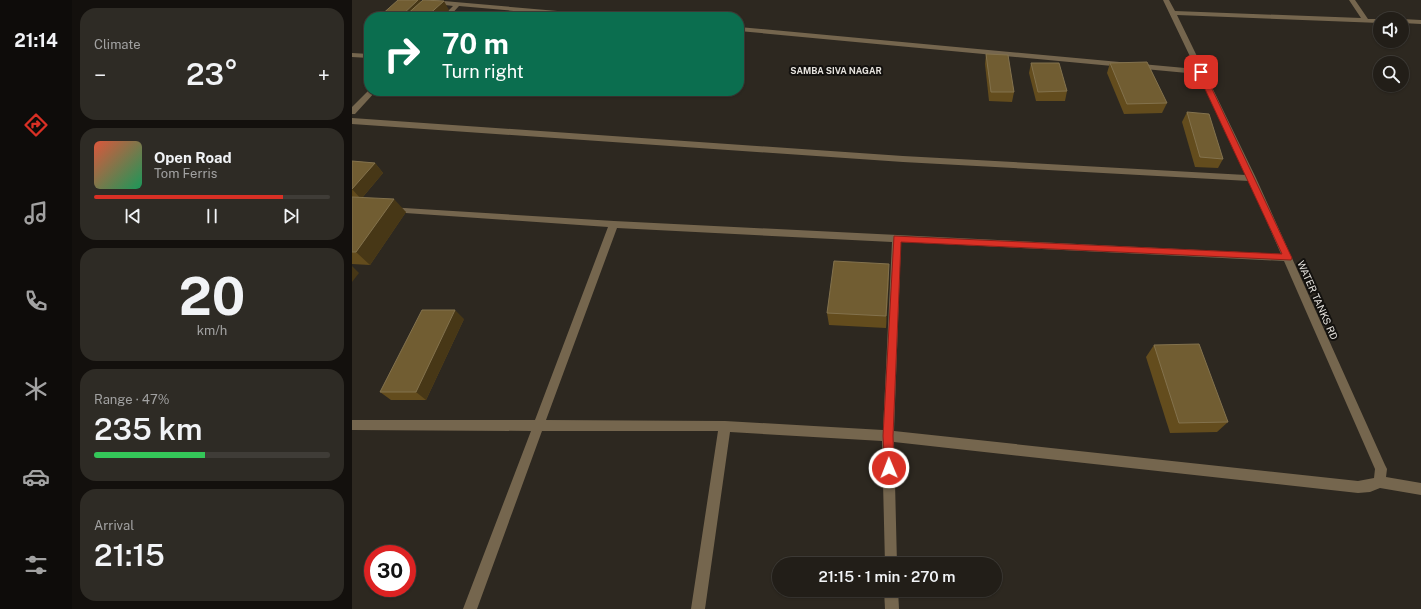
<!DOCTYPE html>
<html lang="en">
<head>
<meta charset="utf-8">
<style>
  body { margin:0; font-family:"Public Sans",sans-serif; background:#2e2b25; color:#f1f3f6; height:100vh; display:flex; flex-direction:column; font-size:15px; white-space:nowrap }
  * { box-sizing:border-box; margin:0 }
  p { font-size:13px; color:#a2a2a2 }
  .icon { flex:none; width:22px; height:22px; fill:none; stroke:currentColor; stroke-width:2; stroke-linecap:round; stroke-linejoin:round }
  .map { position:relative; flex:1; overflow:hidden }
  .drawer { display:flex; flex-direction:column; gap:8px; padding:8px; background:#13100d; width:280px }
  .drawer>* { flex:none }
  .hud { position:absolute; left:12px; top:12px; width:380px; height:84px; border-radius:16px; box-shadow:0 1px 3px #0004,0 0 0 1px #3f3c37; background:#0b6e4f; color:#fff; overflow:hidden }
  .fabs { position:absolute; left:1021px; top:12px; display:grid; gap:8px }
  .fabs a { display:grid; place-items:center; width:36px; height:36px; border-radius:50%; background:#221e18; box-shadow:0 1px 3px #0004,0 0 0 1px #3f3c37; font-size:20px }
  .speed { position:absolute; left:12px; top:545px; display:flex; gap:8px; font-size:20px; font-weight:700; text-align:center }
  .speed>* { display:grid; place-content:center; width:52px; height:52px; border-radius:50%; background:#221e18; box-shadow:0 1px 3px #0004,0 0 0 1px #3f3c37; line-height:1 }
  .speed .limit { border:6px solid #d22; background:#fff; color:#111 }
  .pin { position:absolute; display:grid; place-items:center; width:34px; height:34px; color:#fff; margin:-17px; border-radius:8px; box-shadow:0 2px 6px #0006 }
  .me { position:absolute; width:44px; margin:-22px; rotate:359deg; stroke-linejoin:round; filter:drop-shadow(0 0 3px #0008) }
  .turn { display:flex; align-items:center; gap:14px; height:84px; padding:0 12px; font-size:18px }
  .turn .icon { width:52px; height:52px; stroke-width:2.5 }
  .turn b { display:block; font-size:28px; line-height:34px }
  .big { font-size:30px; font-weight:600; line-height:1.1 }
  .drawer .tile { flex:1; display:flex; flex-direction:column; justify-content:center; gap:6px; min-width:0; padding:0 14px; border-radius:16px; background:#2e2b25 }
  .drawer .dial { align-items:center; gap:0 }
  .dial b { font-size:52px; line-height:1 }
  .song { display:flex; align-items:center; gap:12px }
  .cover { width:48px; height:48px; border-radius:6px; background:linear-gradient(135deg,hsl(10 70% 55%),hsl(150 70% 35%)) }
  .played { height:4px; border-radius:2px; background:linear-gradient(90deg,#d93025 80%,#3f3c37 80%) }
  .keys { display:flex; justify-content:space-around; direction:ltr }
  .heat { display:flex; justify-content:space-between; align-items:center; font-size:22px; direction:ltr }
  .charge { height:6px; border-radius:3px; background:linear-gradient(90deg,#34c759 47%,#3f3c37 0) }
  .trip { position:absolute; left:420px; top:557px; width:230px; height:40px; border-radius:20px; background:#221e18; box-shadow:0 1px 3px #0004,0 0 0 1px #3f3c37; font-weight:600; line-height:40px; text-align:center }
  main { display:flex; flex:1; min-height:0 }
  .menu { display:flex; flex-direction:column; width:72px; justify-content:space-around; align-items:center; background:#0e0c0a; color:#a2a2a2 }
  .menu .icon { width:28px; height:28px }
  .menu .selected { color:#d93025 }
  .menu b { font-size:18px; color:#f1f3f6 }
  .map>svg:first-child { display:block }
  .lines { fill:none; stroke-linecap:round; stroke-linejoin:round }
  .minor { fill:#75664e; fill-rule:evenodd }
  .wall { fill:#634c1d }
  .shaded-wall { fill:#473716 }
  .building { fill:#715d32; stroke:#83724d }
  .route { fill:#d93025; stroke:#8d1f18 }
  .labels { text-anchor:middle; stroke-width:4; stroke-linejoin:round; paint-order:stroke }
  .far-neighbourhood-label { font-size:9px; font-weight:bold; fill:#e6e3de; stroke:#13110e }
  .street-label { font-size:10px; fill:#e6e3de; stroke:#13110e }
</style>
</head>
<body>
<main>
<nav class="menu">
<b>21:14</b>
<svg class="icon selected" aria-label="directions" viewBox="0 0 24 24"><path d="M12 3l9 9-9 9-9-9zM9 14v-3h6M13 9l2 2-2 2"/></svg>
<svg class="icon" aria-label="music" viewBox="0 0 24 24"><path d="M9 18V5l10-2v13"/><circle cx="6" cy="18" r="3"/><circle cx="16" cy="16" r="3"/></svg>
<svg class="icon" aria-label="phone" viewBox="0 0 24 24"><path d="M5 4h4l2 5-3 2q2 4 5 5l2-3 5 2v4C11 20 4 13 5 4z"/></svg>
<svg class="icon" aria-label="climate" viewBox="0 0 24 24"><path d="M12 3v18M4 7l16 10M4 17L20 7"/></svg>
<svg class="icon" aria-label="car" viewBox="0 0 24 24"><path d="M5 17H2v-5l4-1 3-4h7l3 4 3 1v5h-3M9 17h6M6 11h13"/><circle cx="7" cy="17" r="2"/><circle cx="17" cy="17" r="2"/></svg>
<svg class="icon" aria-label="filters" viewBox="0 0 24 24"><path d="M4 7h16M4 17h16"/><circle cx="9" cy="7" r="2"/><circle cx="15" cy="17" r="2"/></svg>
</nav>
<section class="drawer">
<div class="tile"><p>Climate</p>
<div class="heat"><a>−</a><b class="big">23°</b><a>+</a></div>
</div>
<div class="tile">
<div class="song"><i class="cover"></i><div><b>Open Road</b><p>Tom Ferris</p></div></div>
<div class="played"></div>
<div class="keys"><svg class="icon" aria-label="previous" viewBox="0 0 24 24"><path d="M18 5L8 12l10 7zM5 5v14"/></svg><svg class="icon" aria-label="pause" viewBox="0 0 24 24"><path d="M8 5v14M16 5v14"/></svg><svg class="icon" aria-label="next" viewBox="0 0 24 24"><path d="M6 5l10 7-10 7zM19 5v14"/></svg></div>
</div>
<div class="tile dial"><b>20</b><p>km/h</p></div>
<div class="tile"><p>Range · 47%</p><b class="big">235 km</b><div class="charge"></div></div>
<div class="tile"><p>Arrival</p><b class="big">21:15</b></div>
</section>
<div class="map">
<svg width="1069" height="609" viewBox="0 0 1069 609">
  <rect width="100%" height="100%" fill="#2d2820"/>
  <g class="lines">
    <g class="minor">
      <path d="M80 0 252 15 255 17H229L107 6 97 17H90L101 6 78 3 77 2Z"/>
      <path d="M811 0H817L823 11 1009 18 997 0H1003L1016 19H1028V23L825 15 904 178 1033 465 1035 469 1034 477 1069 483V495L1028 488 1018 492 1006 493 542 442 545 564H533L530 441 378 432 353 609H339L366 431H190L125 609H111L179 431 0 430V420H183L256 227 39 212 36 211 35 209 36 207 262 221 929 254 897 181 551 162 0 124V118L551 156 894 175 846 74 387 31V27L844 69ZM265 228 540 242 531 430 373 421 194 420ZM549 242 932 261 1023 469 1022 478 1006 481 542 431Z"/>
      <path d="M1050 19 1069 20V24L1050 23Z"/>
      <path d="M0 53 17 54V58L0 57Z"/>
      <path d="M17 90V91H24L3 114H0V107Z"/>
      <path d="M532 590H546L547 609H533Z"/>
    </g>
  </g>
  <g class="wall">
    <path d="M634 54 662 92 660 102 637 101 633 64Z"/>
    <path d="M679 63 715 91 713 101H684L677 73Z"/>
    <path d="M758 63 815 103 810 113 772 114 755 73Z"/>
    <path d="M835 112 871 159 866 168 843 167 830 122Z"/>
    <path d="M0 161 23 163 31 173 10 198 54 212 18 265 0 264Z"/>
    <path d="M537 277 534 328 477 325 475 313Z"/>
    <path d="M112 319 74 400H39L28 392Z"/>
    <path d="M802 345 876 422 865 432 818 433 794 357Z"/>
  </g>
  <g class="shaded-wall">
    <path d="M66 0H68L73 8 64 17H48Z"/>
    <path d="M92 1 97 10 90 17H74Z"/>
    <path d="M23 163 31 173 9 199 0 189Z"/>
    <path d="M42 199 54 212 18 265 4 252Z"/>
    <path d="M537 264V277L534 328V316Z"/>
    <path d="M0 266 7 273 0 282Z"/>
    <path d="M103 310 112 319 74 400 64 392Z"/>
  </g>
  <g class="building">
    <path d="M46 0H66L48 17H27Z"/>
    <path d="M71 0 92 1 74 17H52Z"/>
    <path d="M634 54 656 55 662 92H639Z"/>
    <path d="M795 62 815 103 775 104 758 63Z"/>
    <path d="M679 63H707L715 91 686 92Z"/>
    <path d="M835 112 857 114 871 159 848 157Z"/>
    <path d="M0 161 23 163 0 189Z"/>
    <path d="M0 197 42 199 4 252H0Z"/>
    <path d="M482 261 537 264 534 316 475 313Z"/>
    <path d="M70 310H103L64 392H28Z"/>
    <path d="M847 344 876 422 827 423 802 345Z"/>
  </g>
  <path class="route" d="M849 70 852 72 940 258 939 260 549 242 541 436 542 468 541 472 537 473 533 472 531 436 542 236 930 254 845 72Z"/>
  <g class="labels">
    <g class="far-neighbourhood-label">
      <text x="484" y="74">SAMBA SIVA NAGAR</text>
    </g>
    <g class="street-label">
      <text transform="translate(966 300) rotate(66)" y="4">WATER TANKS RD</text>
    </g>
  </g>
</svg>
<div class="fabs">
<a><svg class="icon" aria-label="sound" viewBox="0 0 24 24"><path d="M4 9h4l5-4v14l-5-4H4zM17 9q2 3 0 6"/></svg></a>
<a><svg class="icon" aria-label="search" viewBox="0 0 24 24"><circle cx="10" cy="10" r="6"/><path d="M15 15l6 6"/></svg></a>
</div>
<div class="speed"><div class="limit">30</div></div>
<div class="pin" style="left:849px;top:72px;background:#d93025"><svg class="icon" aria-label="arrive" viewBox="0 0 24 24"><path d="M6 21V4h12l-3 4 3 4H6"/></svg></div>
<svg class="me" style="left:537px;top:468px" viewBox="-20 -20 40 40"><circle r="17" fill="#d93025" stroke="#fff" stroke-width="3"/><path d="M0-11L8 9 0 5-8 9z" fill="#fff"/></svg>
<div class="trip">21:15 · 1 min · 270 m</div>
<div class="hud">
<div class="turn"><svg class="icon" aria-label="right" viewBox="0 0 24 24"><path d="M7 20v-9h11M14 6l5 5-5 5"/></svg><div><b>70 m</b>Turn right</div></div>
</div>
</div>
</main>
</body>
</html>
